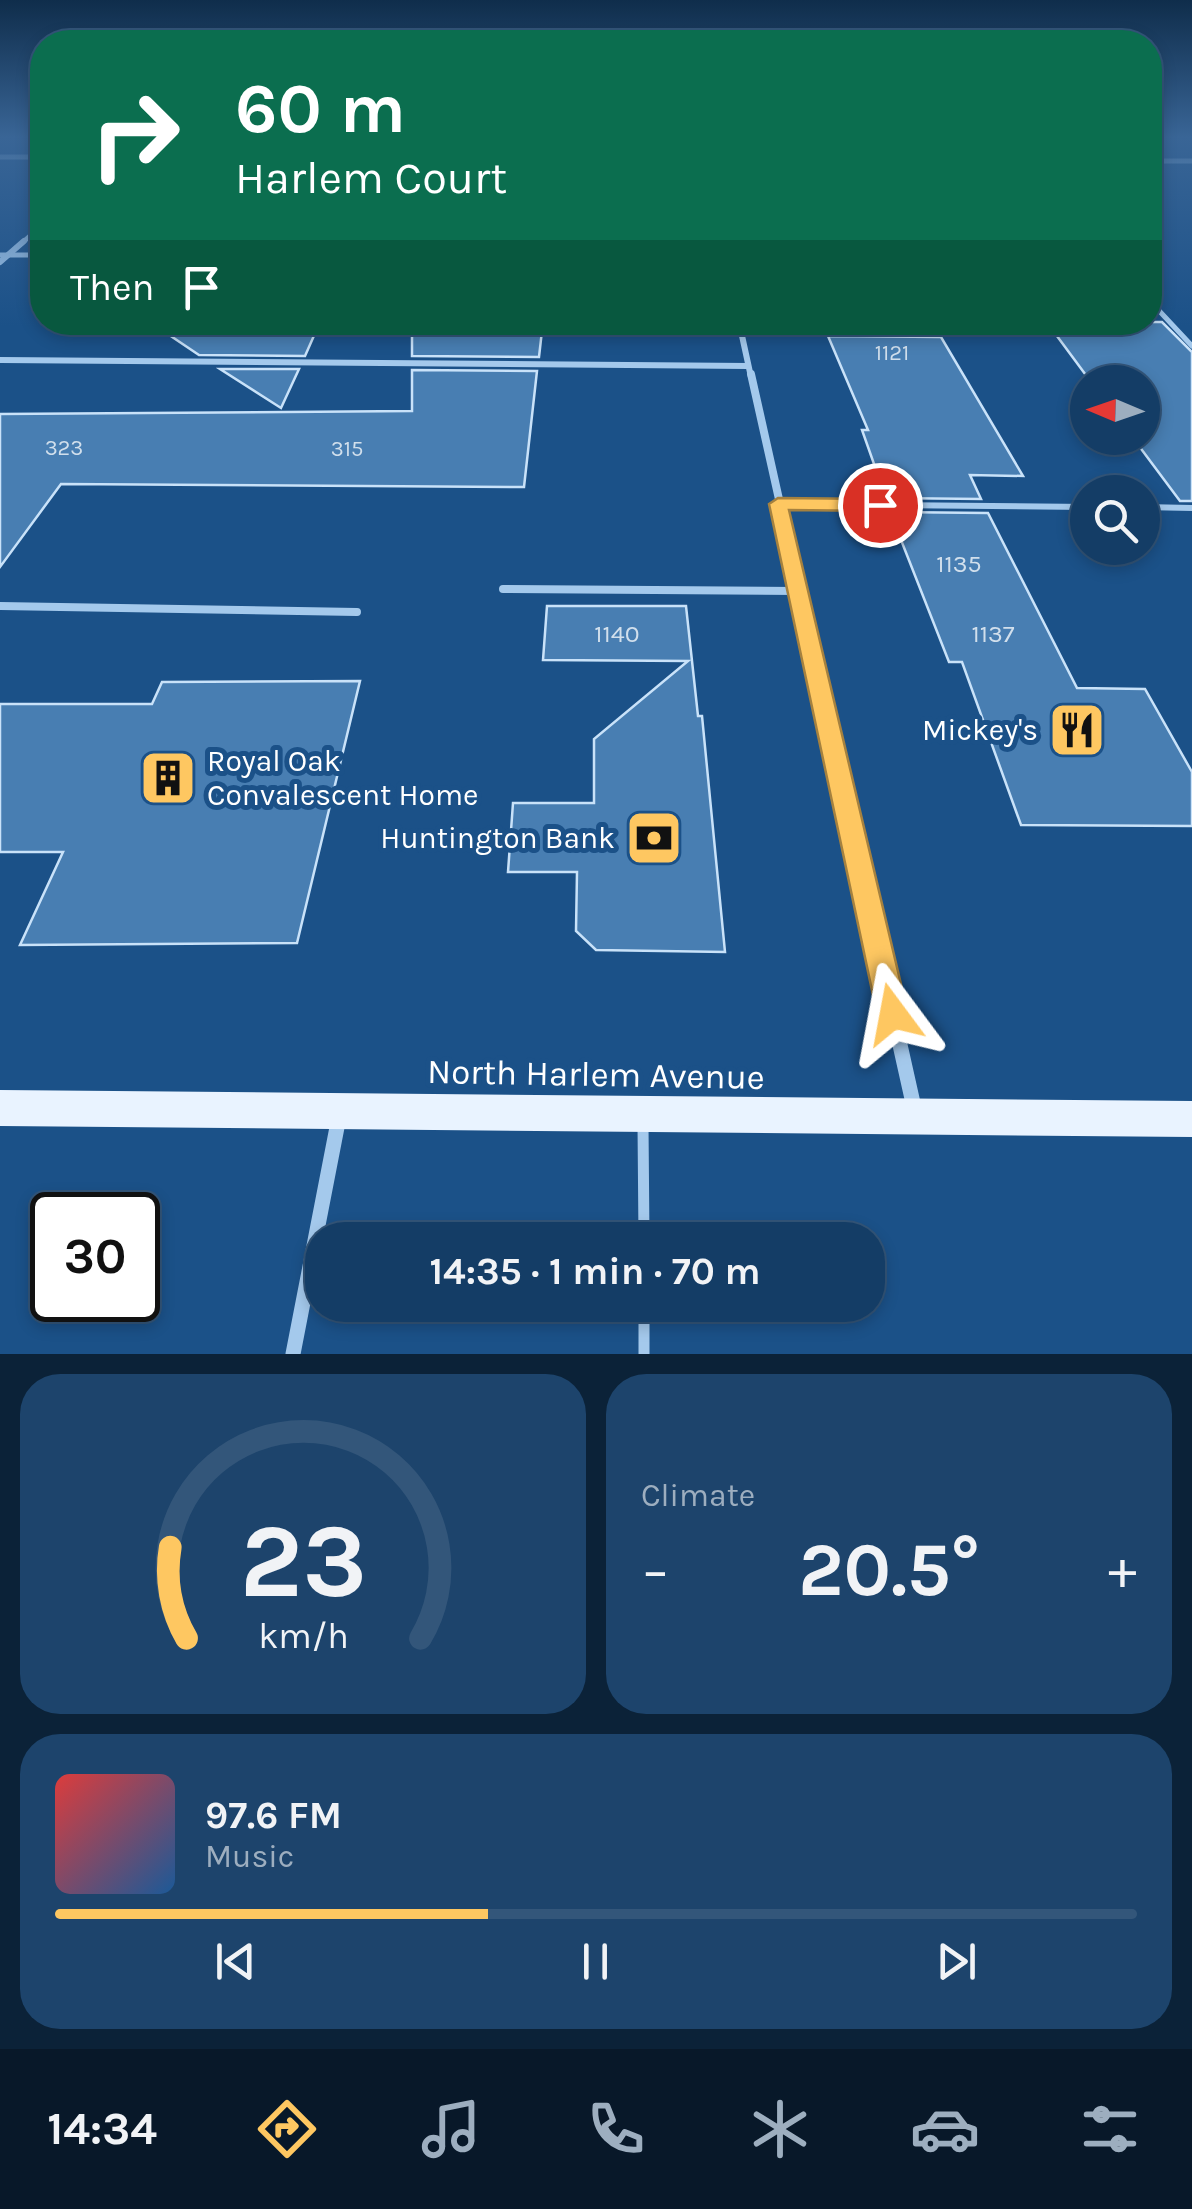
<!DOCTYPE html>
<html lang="en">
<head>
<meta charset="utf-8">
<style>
  body { margin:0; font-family:Karla,sans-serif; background:#1d446c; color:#f1f3f6; height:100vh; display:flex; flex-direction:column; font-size:38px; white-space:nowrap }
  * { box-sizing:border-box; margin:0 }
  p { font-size:32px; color:#9daebf }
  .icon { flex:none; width:55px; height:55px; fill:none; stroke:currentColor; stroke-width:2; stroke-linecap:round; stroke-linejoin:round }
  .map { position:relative; height:1354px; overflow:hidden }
  .details { display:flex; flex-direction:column; gap:20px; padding:20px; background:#0b2238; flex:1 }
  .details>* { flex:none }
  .banner { position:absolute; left:30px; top:30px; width:1132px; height:305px; border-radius:40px; box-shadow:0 5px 15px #0003,0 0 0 2px #33567a; background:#0b6e4f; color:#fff; overflow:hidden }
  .needle { width:65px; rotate:272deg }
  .tools { position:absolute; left:1070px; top:365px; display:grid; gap:20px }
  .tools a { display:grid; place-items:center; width:90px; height:90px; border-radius:50%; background:#143d66; box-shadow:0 5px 15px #0003,0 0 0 2px #33567a; font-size:50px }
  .speed { position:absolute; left:30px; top:1192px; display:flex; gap:20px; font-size:50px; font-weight:700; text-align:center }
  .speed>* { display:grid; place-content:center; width:130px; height:130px; border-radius:50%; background:#143d66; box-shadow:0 5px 15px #0003,0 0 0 2px #33567a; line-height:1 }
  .speed .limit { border:5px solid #111; border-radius:15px; background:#fff; color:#111 }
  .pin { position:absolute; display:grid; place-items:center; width:85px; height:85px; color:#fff; margin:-42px; border:5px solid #fff; border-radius:50%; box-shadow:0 2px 10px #0007 }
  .me { position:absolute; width:110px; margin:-55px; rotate:347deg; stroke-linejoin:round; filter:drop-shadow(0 0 8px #0008) }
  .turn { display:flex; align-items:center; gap:35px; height:210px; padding:0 40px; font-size:45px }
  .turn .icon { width:130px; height:130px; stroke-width:2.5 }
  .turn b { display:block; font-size:70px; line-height:85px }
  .then { display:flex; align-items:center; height:95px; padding:0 40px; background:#0003; gap:20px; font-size:38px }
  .big { font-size:75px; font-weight:700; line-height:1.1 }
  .details .tile { flex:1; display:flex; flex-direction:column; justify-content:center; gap:15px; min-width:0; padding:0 35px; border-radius:40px; background:#1d446c }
  .details .dial { align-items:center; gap:0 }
  .dial svg { height:260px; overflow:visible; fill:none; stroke:#33567a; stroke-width:7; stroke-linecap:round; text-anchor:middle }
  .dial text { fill:#f1f3f6; stroke:none }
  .song { display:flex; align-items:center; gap:30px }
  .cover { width:120px; height:120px; border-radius:15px; background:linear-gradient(135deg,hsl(0 70% 55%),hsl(210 70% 35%)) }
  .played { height:10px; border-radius:5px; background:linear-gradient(90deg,#fec761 40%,#33567a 40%) }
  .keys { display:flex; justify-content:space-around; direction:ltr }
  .heat { display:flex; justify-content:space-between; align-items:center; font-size:55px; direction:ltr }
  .details .tiles { flex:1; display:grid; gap:20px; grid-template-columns:1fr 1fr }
  .tile:last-child { grid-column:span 2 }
  .trip { position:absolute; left:305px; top:1222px; width:580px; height:100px; border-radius:40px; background:#143d66; box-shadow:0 5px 15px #0003,0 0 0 2px #33567a; font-weight:700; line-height:100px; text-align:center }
  .tab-bar { display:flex; height:160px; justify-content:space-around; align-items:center; background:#081829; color:#9daebf }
  .tab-bar .icon { width:70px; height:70px }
  .tab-bar .selected { color:#fec761 }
  .tab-bar b { font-size:45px; color:#f1f3f6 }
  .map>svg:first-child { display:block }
  .building { fill:#487eb2; stroke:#c9e2f9; stroke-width:2.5 }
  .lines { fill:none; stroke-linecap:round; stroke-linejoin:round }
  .lane-far3 { stroke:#a4c9ec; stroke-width:5 }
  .lane-far2 { stroke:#a4c9ec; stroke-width:6 }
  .lane-far1 { stroke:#a4c9ec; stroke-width:8 }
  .lane { stroke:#a4c9ec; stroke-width:11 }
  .street-far5 { stroke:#a4c9ec; stroke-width:5 }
  .street-far4 { stroke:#a4c9ec; stroke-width:6 }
  .street-far3 { stroke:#a4c9ec; stroke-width:8 }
  .street-far2 { stroke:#a4c9ec; stroke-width:10 }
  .street-far1 { stroke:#a4c9ec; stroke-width:12 }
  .street { stroke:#a4c9ec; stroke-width:15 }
  .primary { fill:#e9f3ff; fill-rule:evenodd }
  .route { fill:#fec761; stroke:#a5813f; stroke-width:2.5 }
  .labels { text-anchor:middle; stroke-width:10; stroke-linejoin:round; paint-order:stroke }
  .far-number-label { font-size:22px; fill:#d1dfec }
  .number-label { font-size:25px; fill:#d1dfec }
  .poi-label { font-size:30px; fill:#fff; stroke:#1b5188; text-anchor:end }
  .near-street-label { font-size:35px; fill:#fff; stroke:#1b5188 }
</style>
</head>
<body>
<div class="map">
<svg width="1192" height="1354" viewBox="0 0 1192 1354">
  <rect width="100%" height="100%" fill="#1b5188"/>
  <g class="building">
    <path d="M150 322H320L305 356 199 355Z"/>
    <path d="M412 322H543L539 357 412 356Z"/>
    <path d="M1078 322H1162L1192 352V501H1180L1133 438H1142V382H1091L1054 332H1086Z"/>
    <path d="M828 336 941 337 1023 476 970 475 981 499 886 498 862 430H868Z"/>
    <path d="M220 369H299L281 408Z"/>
    <path d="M412 370 537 371 524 487 61 484 0 567V414L412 411Z"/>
    <path d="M890 512 988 513 1077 688 1145 689 1192 772V826L1021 825 962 662H949Z"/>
    <path d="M547 606H686L698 716H702L725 952 596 950 576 931 577 872H508L513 803H594V739L688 661 543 660Z"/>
    <path d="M360 681 297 943 20 945 63 852H0V704H152L162 682Z"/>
  </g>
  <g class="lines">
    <g class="lane-far3">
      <path d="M0 255H42"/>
      <path d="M1150 301 1192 346"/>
    </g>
    <g class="lane-far2">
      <path d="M779 504 1088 507"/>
      <path d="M1142 507 1192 508"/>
    </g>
    <g class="lane-far1">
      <path d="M503 589 798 591"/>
      <path d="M0 606 357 612"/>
    </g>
    <g class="lane">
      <path d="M643 1125 644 1240"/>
      <path d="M644 1305V1354"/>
    </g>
    <g class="street-far5">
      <path d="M0 157H42"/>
      <path d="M1150 161H1192"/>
      <path d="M21 244 42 225"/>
    </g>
    <g class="street-far4">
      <path d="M0 262 24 241"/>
      <path d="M739 322 751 377"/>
      <path d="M0 360 748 366"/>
    </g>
    <path class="street-far3" d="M751 374 789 544"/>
    <path class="street-far2" d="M788 542 835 755"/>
    <path class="street-far1" d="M835 753 895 1021"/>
    <g class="street">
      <path d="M894 1018 915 1112"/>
      <path d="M293 1354 339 1117"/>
    </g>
    <path class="primary" d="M0 1090 1192 1101V1137L0 1126Z"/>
  </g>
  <linearGradient id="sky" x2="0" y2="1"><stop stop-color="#0f2d4b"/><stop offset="0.42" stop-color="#396596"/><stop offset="1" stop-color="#396596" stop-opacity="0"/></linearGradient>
  <rect width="1192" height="326" fill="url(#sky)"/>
  <path class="route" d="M778 498 880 499 889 505 880 511 789 510 908 1014 904 1025 893 1030 882 1025 877 1014 769 504Z"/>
  <defs>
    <g id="restaurant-square" transform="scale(2.875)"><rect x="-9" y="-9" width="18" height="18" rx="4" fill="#fec761" stroke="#1b5188"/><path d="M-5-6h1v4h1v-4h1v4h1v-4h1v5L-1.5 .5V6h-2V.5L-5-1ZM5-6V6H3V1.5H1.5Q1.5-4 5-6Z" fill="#111"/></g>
    <g id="building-square" transform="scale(2.875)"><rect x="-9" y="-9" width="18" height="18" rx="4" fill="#fec761" stroke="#1b5188"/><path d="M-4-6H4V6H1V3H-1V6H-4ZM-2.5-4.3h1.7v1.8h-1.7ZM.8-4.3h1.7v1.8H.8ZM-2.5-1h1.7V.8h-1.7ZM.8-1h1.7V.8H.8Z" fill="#111"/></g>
    <g id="bank-square" transform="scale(2.875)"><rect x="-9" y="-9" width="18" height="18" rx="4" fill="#fec761" stroke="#1b5188"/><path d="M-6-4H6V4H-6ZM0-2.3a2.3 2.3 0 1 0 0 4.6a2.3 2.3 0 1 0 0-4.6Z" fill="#111"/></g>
  </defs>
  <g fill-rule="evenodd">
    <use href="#restaurant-square" x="1077" y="730"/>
    <use href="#building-square" x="168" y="778"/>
    <use href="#bank-square" x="654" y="838"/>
  </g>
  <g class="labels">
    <g class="far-number-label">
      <text x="892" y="360">1121</text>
      <text x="64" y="455">323</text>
      <text x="347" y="456">315</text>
    </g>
    <g class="number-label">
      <text x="959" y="572">1135</text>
      <text x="617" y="642">1140</text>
      <text x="993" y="642">1137</text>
    </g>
    <g class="poi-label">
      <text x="1038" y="740">Mickey's</text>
      <text x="207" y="771" text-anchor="start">Royal Oak<tspan x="207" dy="34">Convalescent Home</tspan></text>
      <text x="615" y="848">Huntington Bank</text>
    </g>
    <g class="near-street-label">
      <text transform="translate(596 1074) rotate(1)" y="12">North Harlem Avenue</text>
    </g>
  </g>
</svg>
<div class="tools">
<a><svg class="needle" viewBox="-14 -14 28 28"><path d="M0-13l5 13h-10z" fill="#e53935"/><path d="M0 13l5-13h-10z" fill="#9daebf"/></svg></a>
<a><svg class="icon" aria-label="search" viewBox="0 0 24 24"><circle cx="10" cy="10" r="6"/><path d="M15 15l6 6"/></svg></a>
</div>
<div class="speed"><div class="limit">30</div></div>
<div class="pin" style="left:880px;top:505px;background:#d93025"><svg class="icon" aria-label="arrive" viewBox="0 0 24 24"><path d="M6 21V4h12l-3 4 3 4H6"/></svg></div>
<svg class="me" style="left:893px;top:1014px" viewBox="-20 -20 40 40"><path d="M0-17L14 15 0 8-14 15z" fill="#fec761" stroke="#fff" stroke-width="4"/></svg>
<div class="trip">14:35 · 1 min · 70 m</div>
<div class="banner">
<div class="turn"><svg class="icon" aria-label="right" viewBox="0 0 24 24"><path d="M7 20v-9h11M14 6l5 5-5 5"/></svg><div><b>60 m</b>Harlem Court</div></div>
<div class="then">Then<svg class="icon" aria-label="arrive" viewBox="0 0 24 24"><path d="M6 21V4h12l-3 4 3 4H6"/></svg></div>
</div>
</div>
<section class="details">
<div class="tiles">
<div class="tile dial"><svg viewBox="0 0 100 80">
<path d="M14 69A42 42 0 1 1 86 69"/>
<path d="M14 69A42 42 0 0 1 9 41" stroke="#fec761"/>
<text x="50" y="56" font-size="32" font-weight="700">23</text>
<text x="50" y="72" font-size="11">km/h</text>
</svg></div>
<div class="tile"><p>Climate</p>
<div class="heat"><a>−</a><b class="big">20.5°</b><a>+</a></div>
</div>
<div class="tile">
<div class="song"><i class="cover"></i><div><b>97.6 FM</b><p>Music</p></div></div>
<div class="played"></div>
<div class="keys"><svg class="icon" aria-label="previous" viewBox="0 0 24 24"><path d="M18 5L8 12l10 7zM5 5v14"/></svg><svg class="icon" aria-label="pause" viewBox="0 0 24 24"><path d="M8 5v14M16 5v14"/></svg><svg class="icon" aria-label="next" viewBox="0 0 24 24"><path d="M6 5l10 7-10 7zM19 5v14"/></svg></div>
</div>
</div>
</section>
<nav class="tab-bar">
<b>14:34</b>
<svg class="icon selected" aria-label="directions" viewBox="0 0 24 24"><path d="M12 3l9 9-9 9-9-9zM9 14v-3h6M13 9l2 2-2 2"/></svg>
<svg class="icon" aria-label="music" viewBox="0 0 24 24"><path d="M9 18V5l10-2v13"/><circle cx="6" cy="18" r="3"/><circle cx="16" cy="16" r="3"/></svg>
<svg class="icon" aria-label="phone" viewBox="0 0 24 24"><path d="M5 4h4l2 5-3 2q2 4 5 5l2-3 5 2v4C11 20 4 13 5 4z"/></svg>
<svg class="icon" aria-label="climate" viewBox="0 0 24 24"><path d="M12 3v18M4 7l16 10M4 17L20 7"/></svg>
<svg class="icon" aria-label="car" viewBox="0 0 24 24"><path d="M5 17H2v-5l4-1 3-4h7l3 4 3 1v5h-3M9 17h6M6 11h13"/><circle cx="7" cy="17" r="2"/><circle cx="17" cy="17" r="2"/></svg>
<svg class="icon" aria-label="filters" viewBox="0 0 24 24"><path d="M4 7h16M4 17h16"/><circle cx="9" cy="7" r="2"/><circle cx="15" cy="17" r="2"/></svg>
</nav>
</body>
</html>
